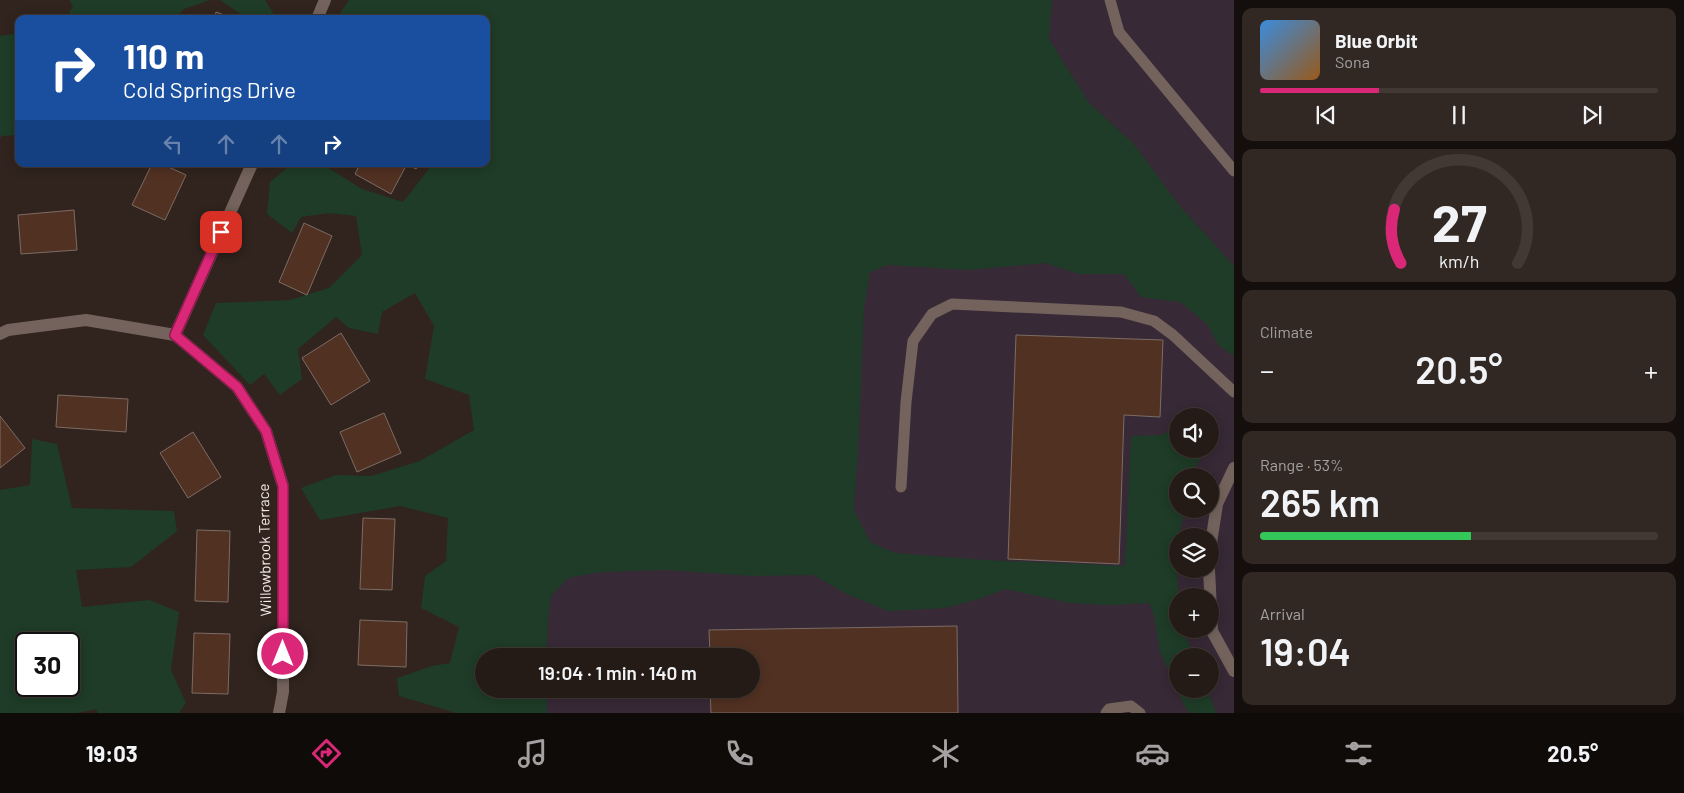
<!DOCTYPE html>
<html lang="en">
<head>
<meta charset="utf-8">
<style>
  body { margin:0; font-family:Barlow,sans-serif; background:#312823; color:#f1f3f6; height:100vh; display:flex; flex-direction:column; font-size:19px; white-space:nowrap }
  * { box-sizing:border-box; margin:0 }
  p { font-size:16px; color:#a3a1a1 }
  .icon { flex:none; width:28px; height:28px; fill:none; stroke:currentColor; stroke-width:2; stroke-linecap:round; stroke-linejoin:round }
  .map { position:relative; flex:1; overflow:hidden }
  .side { display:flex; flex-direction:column; gap:8px; padding:8px; background:#140f0c; width:450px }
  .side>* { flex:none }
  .guide { position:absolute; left:15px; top:15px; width:475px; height:152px; border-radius:10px; box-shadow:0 2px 12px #0003,0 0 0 1px #423935; background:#1a4fa0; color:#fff; overflow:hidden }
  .fabs { position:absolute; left:1169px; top:408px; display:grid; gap:10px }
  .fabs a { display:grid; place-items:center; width:50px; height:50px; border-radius:50%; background:#251b16; box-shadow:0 2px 12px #0003,0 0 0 1px #423935; font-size:25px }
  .speed { position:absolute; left:15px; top:632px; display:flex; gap:10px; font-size:25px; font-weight:700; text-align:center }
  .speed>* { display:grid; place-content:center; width:65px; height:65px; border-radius:50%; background:#251b16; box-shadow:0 2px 12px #0003,0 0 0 1px #423935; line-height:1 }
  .speed .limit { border:2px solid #111; border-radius:8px; background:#fff; color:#111 }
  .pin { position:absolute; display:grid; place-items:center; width:42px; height:42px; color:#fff; margin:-21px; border-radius:10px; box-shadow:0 2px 8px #0006 }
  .me { position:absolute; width:55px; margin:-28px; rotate:0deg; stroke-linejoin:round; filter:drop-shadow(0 0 4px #0008) }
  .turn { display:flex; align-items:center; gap:18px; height:105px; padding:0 25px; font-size:22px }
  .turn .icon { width:65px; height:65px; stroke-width:2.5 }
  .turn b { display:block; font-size:35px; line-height:42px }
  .lanes { display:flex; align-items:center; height:48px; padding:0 25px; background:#0003; justify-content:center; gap:25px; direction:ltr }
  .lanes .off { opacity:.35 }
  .big { font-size:38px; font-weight:600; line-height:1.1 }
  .side .widget { flex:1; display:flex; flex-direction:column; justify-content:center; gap:8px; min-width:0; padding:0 18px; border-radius:10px; background:#312823 }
  .side .dial { align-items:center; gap:0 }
  .dial svg { height:130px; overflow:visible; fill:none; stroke:#423935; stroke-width:7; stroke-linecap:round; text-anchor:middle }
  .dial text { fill:#f1f3f6; stroke:none }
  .song { display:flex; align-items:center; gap:15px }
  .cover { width:60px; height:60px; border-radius:8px; background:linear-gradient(135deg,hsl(210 70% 55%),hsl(30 70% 35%)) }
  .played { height:5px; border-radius:2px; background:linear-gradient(90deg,#db2777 30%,#423935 30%) }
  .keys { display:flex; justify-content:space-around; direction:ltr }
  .heat { display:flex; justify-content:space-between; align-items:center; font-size:28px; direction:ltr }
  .charge { height:8px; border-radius:4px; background:linear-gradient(90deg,#34c759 53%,#423935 0) }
  .trip { position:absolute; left:475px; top:648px; width:285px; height:50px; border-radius:25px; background:#251b16; box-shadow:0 2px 12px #0003,0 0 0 1px #423935; font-weight:600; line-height:50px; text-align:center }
  .dock { display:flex; height:80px; justify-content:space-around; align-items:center; background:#0f0b09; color:#a3a1a1 }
  .dock .icon { width:35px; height:35px }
  .dock .current { color:#db2777 }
  .dock b { font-size:22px; color:#f1f3f6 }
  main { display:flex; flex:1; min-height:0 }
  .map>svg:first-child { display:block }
  .industrial { fill:#372936; fill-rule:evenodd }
  .green { fill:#1e3c27; fill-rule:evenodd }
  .building { fill:#513122; stroke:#7c6c65 }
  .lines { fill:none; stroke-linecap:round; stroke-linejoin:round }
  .lane { stroke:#73635c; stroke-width:11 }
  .street { stroke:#73635c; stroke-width:12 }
  .route-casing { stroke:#8e194d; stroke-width:12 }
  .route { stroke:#db2777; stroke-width:9 }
  .labels { text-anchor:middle; stroke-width:5; stroke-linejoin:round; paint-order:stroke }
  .street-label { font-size:15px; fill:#f2e9e5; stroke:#31241e }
</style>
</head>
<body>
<main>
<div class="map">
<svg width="1234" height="713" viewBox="0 0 1234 713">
  <rect width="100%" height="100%" fill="#31241e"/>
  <path class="industrial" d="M982 0H1234V713H514V689H751V656H514V562L841 225ZM1178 416H1210V449H1178ZM1178 476H1210V509H1178ZM1178 536H1210V569H1178ZM1178 596H1210V629H1178ZM1178 656H1210V689H1178Z"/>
  <g class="green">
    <path d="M69 0H210L184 9 174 19H66L73 6Z"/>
    <path d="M220 0H265L275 16 273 19H248Z"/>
    <path d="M349 0H1052L1049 39 1089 103 1133 143 1179 205 1234 266V356L1219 346 1207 324 1180 302 1141 297 1124 274H1079L1045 263 968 270 888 265 870 272 864 308 859 434 854 510 870 542 895 553 984 560 1125 566 1131 436 1163 435 1177 423 1178 449H1206L1194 469 1192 476H1178V509H1185L1179 536H1178L1176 567 1179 596H1178V629H1183L1194 656H1178V689H1207L1216 712 1215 713H1191L1186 709 1160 652 1154 615 1149 603 1111 605 1070 603 1005 589 982 598 945 608 888 611 847 594 813 575 752 576 669 570 599 572 568 578 551 596 548 619 547 656H484V689H547V713H456L399 696 397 678 432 666 450 663 459 627 421 608 425 576 446 561 448 518 400 506 320 520 301 488 336 475 371 476 420 461 474 430 469 395 425 379 434 326 415 293 382 312 378 334 349 328 336 317 298 349 302 379 280 395 264 374 250 385 203 335 216 303 290 300 329 288 362 255 356 216 329 213 301 217 292 233 267 214 270 182 292 164H322L362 189 403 202 433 164H486V19H336Z"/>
    <path d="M19 33V135L2 136 0 138V36Z"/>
    <path d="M32 439 57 444 72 508 174 511 177 531 131 567 76 570 82 607 149 600 179 612 171 670 186 703 179 713H98L96 709 77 713H0V490L30 485ZM26 644H69V686H26Z"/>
  </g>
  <g class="building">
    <path d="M216 12 235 19H214Z"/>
    <path d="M152 164H162L186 175 165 220 132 205Z"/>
    <path d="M360 164H419L416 169 407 164 391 194 355 174Z"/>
    <path d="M74 210 77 250 21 254 18 215Z"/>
    <path d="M304 223 332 236 307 295 279 282Z"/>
    <path d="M341 333 370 381 331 405 302 358Z"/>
    <path d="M1016 335 1163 340 1160 417 1124 415 1119 564 1008 559Z"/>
    <path d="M58 395 128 399 126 432 56 427Z"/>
    <path d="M384 413 401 453 357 472 340 432Z"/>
    <path d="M0 416 25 448 0 468Z"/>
    <path d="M193 432 221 477 188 498 160 453Z"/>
    <path d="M363 518 395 519 392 590 360 589Z"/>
    <path d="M197 530 230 531 228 602 195 601Z"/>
    <path d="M360 620 407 622 406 667 358 665Z"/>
    <path d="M957 626 958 713H711L710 689H751V656H710L709 630Z"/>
    <path d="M194 633 230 634 228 694 192 693Z"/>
  </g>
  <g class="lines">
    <g class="lane">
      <path d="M1110 0 1119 32 1234 171"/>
      <path d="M901 487 906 402 913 341 932 314 952 304 1121 312 1154 321 1173 335 1234 392"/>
      <path d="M1106 713 1109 709 1131 706 1140 713"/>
    </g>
    <g class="street">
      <path d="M317 19 325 0"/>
      <path d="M0 334 8 330 86 320 175 335 237 387 266 431 283 486V692L279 713"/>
      <path d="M175 335 252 164"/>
      <path d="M1210 550 1217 504 1234 468"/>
      <path d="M1209 569 1212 631 1234 671"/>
    </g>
  </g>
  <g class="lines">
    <g class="route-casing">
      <path id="route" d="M221 232 175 335 237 387 266 431 283 486V654"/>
    </g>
    <use href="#route" class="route"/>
  </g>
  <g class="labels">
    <g class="street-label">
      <text transform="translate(265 550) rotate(-91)" y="5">Willowbrook Terrace</text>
    </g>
  </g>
</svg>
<div class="fabs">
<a><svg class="icon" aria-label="sound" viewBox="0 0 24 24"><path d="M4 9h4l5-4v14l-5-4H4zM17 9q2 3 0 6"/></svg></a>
<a><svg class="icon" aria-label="search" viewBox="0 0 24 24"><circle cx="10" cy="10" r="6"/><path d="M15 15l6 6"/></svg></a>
<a><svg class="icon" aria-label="layers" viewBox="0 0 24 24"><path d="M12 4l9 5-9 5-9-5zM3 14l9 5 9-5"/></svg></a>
<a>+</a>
<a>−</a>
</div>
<div class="speed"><div class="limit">30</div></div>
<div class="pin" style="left:221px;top:232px;background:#d93025"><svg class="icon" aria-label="arrive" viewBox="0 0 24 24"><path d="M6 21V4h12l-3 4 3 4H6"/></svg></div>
<svg class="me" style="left:283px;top:654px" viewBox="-20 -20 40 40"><circle r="17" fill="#db2777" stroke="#fff" stroke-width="3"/><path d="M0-11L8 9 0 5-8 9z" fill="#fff"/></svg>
<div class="trip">19:04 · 1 min · 140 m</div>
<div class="guide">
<div class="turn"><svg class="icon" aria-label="right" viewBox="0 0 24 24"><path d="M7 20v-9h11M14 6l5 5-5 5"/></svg><div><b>110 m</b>Cold Springs Drive</div></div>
<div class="lanes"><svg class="icon off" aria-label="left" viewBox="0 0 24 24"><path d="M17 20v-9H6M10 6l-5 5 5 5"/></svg><svg class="icon off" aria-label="ahead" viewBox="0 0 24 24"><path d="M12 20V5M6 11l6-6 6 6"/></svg><svg class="icon off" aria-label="ahead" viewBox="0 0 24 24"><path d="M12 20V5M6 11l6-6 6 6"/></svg><svg class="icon" aria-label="right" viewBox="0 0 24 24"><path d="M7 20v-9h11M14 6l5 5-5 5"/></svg></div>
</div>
</div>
<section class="side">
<div class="widget">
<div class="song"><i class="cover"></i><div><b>Blue Orbit</b><p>Sona</p></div></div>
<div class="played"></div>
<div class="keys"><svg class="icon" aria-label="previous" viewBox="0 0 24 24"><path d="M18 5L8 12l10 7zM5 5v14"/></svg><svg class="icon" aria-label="pause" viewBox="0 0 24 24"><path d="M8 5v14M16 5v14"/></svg><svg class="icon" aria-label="next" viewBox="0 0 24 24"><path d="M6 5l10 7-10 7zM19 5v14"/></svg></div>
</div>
<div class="widget dial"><svg viewBox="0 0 100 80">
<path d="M14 69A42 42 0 1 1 86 69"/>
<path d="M14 69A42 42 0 0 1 10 36" stroke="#db2777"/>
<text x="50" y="56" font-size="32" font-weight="700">27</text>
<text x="50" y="72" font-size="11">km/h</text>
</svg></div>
<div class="widget"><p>Climate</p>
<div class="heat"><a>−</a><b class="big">20.5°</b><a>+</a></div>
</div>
<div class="widget"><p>Range · 53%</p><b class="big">265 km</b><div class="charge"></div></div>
<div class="widget"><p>Arrival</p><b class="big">19:04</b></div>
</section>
</main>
<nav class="dock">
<b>19:03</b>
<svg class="icon current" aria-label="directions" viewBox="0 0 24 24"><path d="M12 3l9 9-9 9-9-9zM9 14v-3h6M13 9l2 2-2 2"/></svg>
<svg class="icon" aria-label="music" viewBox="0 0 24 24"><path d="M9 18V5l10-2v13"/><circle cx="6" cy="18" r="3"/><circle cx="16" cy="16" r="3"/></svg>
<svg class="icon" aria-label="phone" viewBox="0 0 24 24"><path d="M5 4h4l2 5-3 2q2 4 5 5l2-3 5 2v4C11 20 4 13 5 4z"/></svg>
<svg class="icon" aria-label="climate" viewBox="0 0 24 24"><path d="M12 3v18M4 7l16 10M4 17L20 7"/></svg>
<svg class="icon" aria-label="car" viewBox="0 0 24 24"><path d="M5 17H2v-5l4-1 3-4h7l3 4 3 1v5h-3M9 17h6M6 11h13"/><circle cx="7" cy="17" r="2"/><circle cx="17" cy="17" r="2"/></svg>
<svg class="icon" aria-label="filters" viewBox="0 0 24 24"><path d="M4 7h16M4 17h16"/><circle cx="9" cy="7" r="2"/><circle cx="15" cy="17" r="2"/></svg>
<b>20.5°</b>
</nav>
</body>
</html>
